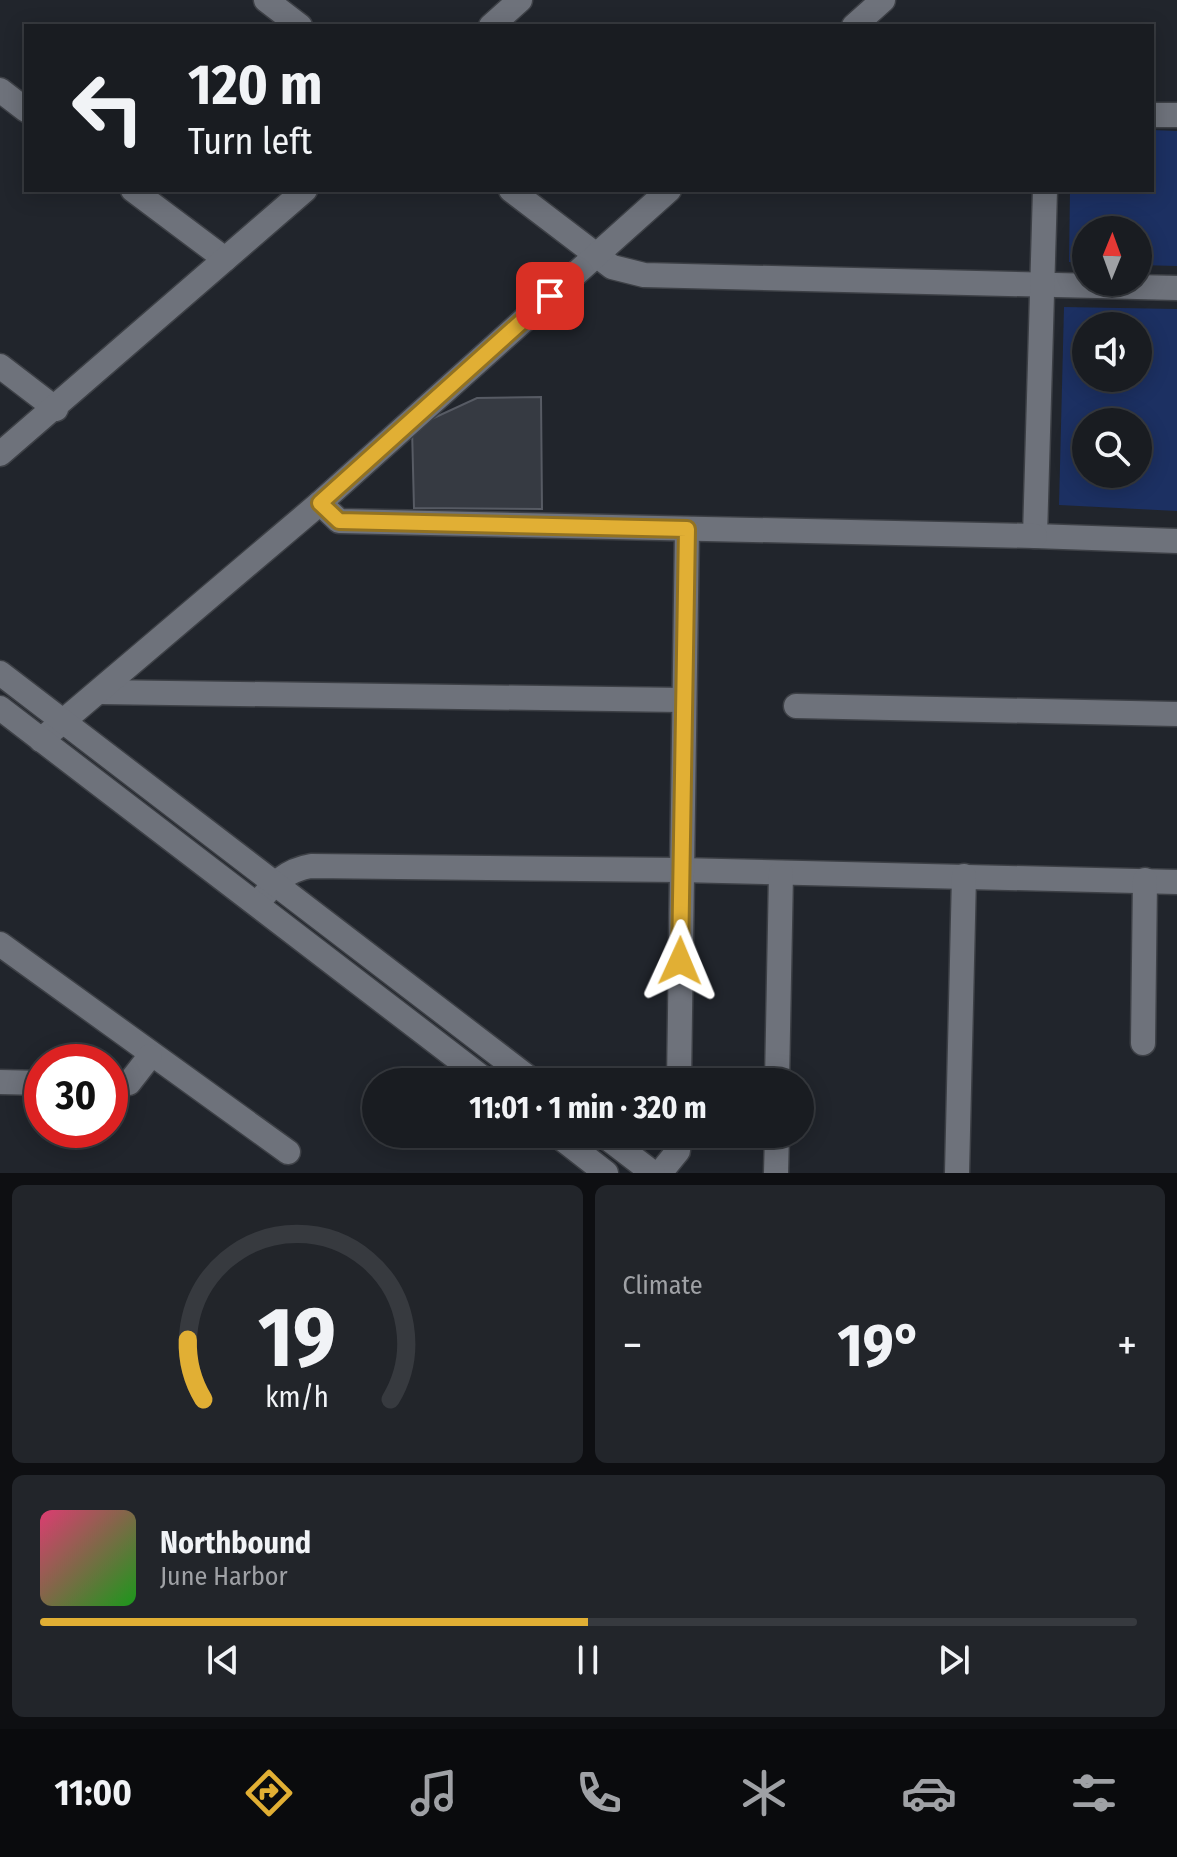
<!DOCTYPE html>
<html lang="en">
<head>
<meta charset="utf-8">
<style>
  body { margin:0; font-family:"Fira Sans Condensed",sans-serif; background:#22252a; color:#f1f3f6; height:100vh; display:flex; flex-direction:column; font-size:30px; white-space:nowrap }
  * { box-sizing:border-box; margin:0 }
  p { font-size:26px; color:#9fa1a5 }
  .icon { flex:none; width:44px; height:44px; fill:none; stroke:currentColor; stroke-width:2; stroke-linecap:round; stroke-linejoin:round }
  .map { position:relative; height:1173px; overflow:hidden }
  .side { display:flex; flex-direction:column; gap:12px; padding:12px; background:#0e0f12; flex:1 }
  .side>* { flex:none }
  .guide { position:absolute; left:24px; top:24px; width:1130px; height:168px; border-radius:0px; box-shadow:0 4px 20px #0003,0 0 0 2px #373a3f; background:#191c21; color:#f1f3f6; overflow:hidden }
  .needle { width:52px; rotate:1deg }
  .tools { position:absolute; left:1072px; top:216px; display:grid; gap:16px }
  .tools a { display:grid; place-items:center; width:80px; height:80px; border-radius:50%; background:#191c21; box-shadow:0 4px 20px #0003,0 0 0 2px #373a3f; font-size:40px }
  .speed { position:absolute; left:24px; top:1044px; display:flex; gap:16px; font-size:40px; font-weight:700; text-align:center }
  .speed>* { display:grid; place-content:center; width:104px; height:104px; border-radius:50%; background:#191c21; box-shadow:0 4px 20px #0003,0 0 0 2px #373a3f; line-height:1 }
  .speed .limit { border:12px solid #d22; background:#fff; color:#111 }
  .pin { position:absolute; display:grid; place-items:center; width:68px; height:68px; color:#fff; margin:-34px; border-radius:16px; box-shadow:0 4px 12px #0006 }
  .me { position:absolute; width:88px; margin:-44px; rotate:1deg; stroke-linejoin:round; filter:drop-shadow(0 0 6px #0008) }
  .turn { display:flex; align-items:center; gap:28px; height:168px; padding:0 32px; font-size:36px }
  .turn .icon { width:104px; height:104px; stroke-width:2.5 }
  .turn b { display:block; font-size:56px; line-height:68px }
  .big { font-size:60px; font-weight:700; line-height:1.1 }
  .side .card { flex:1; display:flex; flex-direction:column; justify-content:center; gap:12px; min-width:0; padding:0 28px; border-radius:12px; background:#22252a }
  .side .dial { align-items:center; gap:0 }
  .dial svg { height:208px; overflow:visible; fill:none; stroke:#373a3f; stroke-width:7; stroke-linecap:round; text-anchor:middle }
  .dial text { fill:#f1f3f6; stroke:none }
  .song { display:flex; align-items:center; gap:24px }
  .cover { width:96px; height:96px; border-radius:12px; background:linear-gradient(135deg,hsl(340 70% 55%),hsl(120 70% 35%)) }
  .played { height:8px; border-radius:4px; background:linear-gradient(90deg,#e1af34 50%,#373a3f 50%) }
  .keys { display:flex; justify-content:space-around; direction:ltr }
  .heat { display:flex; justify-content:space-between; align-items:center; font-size:44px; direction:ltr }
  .side .tiles { flex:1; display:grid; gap:12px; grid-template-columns:1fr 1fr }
  .card:last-child { grid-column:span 2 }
  .trip { position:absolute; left:362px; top:1068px; width:452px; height:80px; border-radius:40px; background:#191c21; box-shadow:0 4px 20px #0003,0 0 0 2px #373a3f; font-weight:700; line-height:80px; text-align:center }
  .menu { display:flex; height:128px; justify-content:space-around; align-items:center; background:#0a0b0d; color:#9fa1a5 }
  .menu .icon { width:56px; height:56px }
  .menu .current { color:#e1af34 }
  .menu b { font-size:36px; color:#f1f3f6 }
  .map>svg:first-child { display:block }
  .green { fill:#1c3062; fill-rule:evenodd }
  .building { fill:#363a42; stroke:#575b64; stroke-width:2 }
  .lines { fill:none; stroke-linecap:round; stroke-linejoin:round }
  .street-casing { stroke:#3d4046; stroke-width:27 }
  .secondary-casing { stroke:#3d4046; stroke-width:27 }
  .street { stroke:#6e727b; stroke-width:24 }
  .secondary { stroke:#6e727b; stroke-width:24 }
  .route-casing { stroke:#927222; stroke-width:20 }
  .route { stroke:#e1af34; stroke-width:14 }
</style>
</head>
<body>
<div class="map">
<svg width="1177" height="1173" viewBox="0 0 1177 1173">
  <rect width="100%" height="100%" fill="#21252c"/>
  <g class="green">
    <path d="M1152 130 1177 131V266L1138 265V230H1086V263L1069 262 1070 190H1152Z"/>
    <path d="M1064 307 1177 309V511L1059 505ZM1086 326H1138V378H1086ZM1086 422H1138V474H1086Z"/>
  </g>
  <path class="building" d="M541 397 542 509 414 508 412 428 477 398Z"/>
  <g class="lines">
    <g class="street-casing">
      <g id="street">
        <path d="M266 0 300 26"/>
        <path d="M491 26 520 0"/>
        <path d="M854 26 883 0"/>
        <path d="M0 90 26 110"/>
        <path d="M1152 115H1177"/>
        <path d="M133 190 225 259"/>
        <path d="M511 190 612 267 644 275 1177 288"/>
        <path d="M1045 190 1035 536 1177 541"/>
        <path d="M0 366 56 409"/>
        <path d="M0 454 305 190"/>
        <path d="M320 503 339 521 1035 536"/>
        <path d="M100 692 682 700"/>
        <path d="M796 706 1177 714"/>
        <path d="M41 740 320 503 669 190"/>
        <path d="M257 904C272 885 286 870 311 866L680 870 1177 882"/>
        <path d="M0 944 288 1152"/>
        <path d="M1143 1043 1145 880"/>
        <path d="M0 1082 42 1083"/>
        <path d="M679 1082 687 529"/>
        <path d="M777 1082 781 873"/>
        <path d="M110 1084 129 1083 150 1056"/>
        <path d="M660 1173 678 1151V1134"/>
        <path d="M776 1173 777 1134"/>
        <path d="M957 1173 964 876"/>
      </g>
    </g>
    <g class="secondary-casing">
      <g id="secondary">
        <path d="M0 673 534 1082"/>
        <path d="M0 708 488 1082"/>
        <path d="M556 1134 606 1173"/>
        <path d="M602 1134 653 1173"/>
      </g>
    </g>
    <use href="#street" class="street"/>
    <use href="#secondary" class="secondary"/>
  </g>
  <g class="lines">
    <g class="route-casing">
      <path id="route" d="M550 296 320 503 339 521 687 529 680 961"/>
    </g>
    <use href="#route" class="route"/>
  </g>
</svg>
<div class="tools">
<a><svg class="needle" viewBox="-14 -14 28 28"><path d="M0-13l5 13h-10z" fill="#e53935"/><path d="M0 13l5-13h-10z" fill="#9fa1a5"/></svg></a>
<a><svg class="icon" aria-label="sound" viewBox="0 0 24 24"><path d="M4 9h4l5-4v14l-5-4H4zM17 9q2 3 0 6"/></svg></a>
<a><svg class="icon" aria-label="search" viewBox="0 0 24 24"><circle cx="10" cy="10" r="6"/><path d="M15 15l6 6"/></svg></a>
</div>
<div class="speed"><div class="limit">30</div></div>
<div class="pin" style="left:550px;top:296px;background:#d93025"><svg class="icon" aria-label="arrive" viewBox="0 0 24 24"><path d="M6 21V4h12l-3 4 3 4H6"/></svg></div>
<svg class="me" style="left:680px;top:961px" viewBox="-20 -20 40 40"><path d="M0-17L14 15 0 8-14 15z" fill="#e1af34" stroke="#fff" stroke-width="4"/></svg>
<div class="trip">11:01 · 1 min · 320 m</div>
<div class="guide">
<div class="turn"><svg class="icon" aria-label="left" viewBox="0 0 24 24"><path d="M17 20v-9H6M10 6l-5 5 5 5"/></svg><div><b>120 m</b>Turn left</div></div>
</div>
</div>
<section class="side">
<div class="tiles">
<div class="card dial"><svg viewBox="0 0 100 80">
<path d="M14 69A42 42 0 1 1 86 69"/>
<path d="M14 69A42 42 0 0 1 8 46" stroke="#e1af34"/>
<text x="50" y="56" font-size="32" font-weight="700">19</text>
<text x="50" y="72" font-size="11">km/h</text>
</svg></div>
<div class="card"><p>Climate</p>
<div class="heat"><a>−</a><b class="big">19°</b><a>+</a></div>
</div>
<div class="card">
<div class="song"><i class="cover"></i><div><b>Northbound</b><p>June Harbor</p></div></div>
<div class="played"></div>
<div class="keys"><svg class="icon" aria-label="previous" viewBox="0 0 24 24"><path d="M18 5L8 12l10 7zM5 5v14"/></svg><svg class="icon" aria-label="pause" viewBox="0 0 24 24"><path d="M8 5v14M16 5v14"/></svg><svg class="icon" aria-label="next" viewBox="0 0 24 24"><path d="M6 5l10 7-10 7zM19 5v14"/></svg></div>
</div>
</div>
</section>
<nav class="menu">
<b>11:00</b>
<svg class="icon current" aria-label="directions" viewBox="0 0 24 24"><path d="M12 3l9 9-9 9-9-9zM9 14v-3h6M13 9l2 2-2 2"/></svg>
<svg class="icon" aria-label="music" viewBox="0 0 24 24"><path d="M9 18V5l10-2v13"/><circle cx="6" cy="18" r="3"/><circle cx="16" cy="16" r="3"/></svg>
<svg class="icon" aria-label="phone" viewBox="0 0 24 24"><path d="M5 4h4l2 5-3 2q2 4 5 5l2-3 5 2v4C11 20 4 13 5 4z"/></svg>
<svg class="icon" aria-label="climate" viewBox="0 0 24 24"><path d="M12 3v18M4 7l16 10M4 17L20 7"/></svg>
<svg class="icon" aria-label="car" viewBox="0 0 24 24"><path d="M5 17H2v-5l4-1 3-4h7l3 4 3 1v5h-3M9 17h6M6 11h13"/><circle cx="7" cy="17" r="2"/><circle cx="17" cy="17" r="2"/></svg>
<svg class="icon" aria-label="filters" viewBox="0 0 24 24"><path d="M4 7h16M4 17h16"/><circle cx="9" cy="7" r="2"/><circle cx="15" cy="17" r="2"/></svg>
</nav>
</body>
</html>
